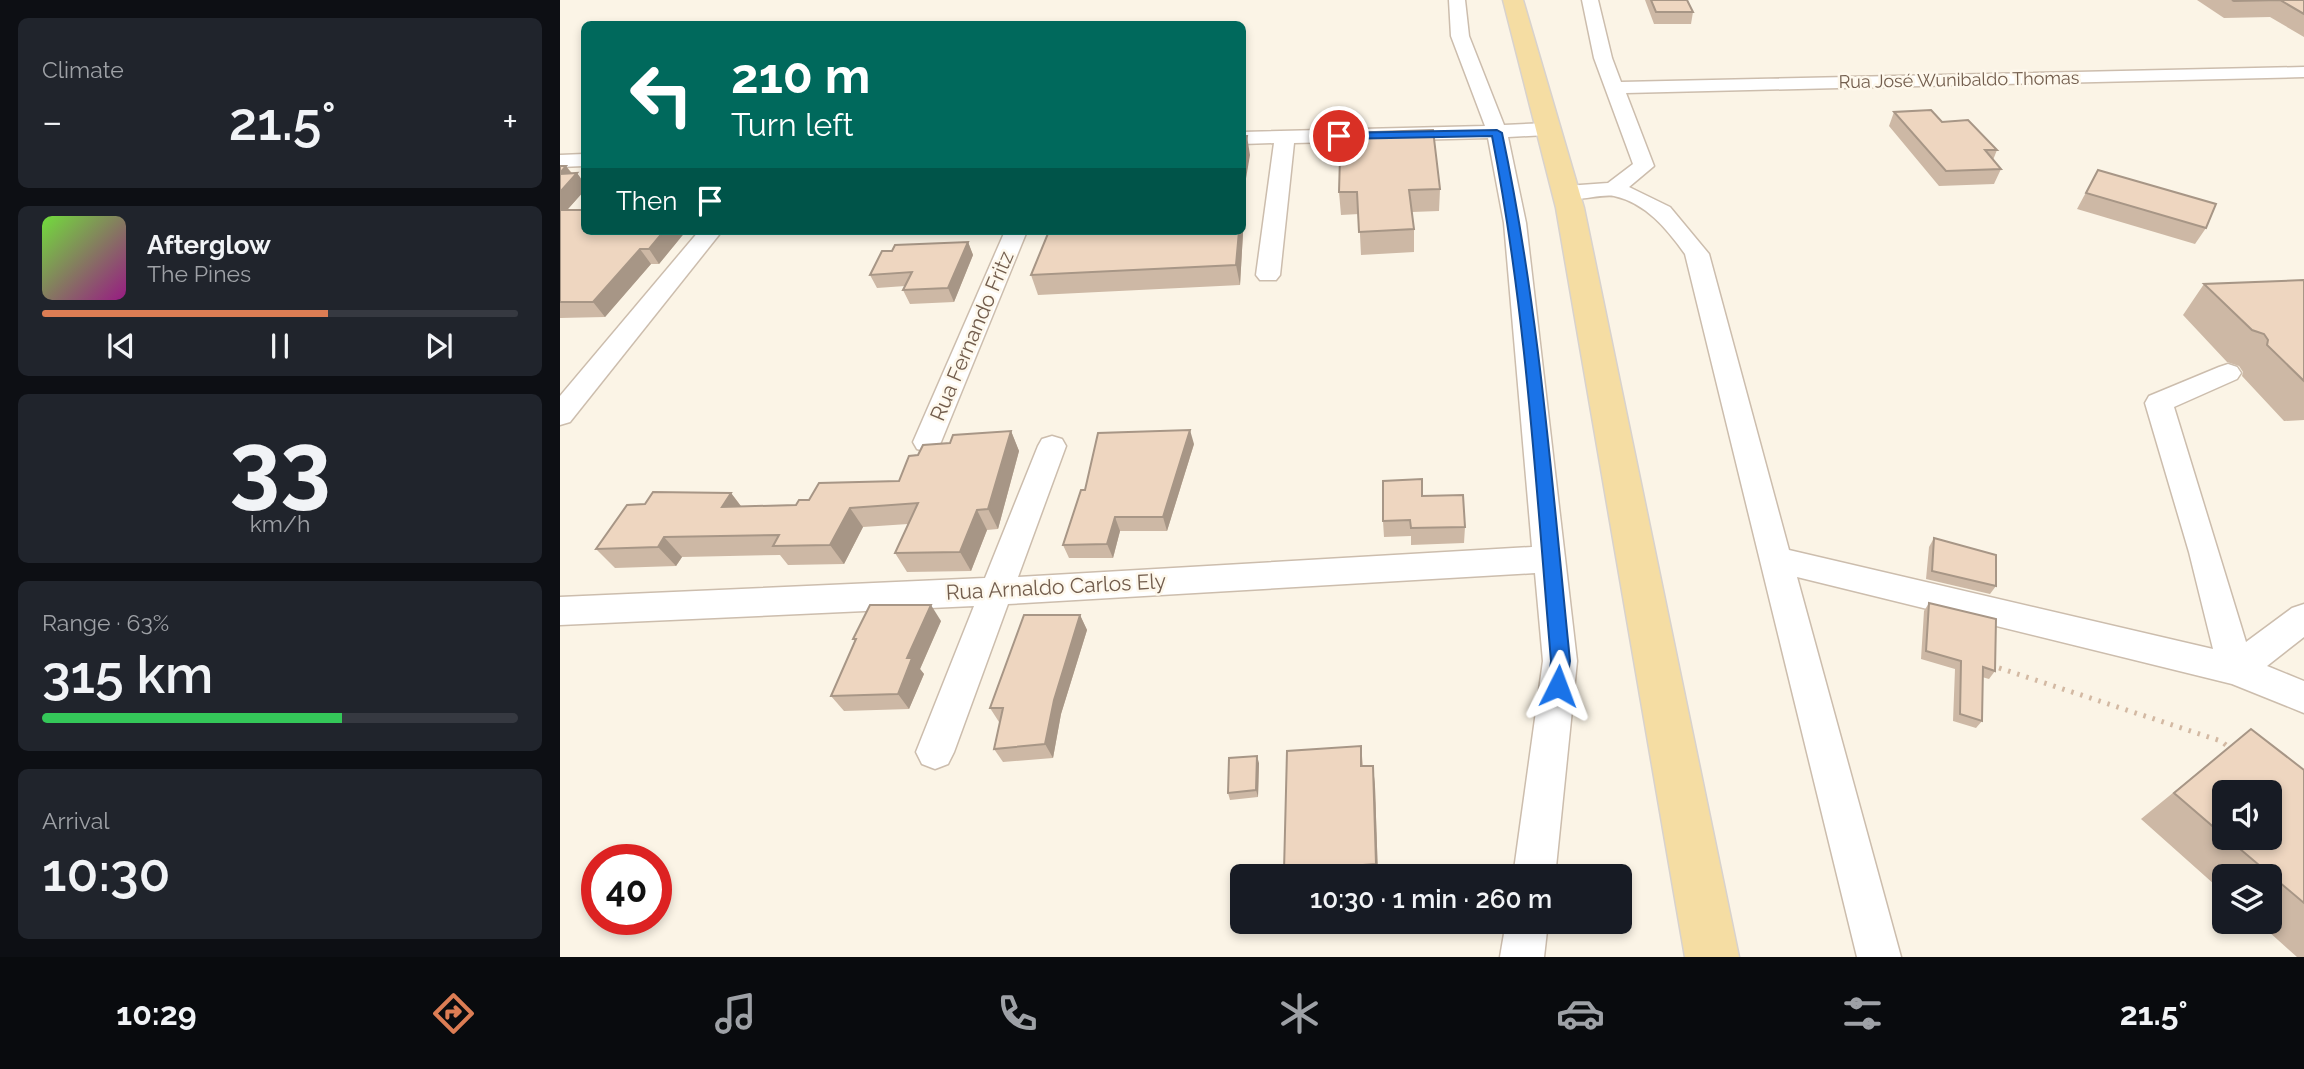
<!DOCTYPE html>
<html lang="en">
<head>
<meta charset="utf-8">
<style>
  body { margin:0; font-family:Raleway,sans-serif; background:#20242c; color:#f1f3f6; height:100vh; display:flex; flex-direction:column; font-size:26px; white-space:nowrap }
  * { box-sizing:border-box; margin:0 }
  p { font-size:23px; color:#9ea1a6 }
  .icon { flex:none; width:38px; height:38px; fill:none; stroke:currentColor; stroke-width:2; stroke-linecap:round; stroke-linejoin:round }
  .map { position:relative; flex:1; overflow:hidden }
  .sheet { display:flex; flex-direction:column; gap:18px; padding:18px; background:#0d0f14; width:560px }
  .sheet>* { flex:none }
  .hud { position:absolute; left:21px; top:21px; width:665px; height:214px; border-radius:10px; box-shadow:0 4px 10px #0003; background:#00695c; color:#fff; overflow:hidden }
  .fabs { position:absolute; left:1652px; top:780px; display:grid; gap:14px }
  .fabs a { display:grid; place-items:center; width:70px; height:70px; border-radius:10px; background:#171b24; box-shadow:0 4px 10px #0003; font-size:35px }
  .speed { position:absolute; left:21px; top:844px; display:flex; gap:14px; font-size:35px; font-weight:700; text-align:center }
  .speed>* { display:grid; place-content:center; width:91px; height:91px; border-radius:50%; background:#171b24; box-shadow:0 4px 10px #0003; line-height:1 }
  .speed .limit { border:10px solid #d22; background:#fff; color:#111 }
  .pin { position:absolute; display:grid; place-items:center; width:60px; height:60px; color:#fff; margin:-30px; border:4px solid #fff; border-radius:50%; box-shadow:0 2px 7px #0007 }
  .me { position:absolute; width:77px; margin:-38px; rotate:3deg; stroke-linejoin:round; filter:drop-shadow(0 0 5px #0008) }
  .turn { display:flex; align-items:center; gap:24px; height:147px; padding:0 35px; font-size:32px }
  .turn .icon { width:91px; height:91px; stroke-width:2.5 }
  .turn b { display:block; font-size:49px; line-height:60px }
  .then { display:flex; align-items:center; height:66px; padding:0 35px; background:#0003; gap:14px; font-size:26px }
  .big { font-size:52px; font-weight:600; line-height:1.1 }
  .sheet .card { flex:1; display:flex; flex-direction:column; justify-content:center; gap:10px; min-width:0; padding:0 24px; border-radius:10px; background:#20242c }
  .sheet .dial { align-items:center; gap:0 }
  .dial b { font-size:91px; line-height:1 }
  .song { display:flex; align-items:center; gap:21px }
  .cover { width:84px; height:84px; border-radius:10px; background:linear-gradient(135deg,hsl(100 70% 55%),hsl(310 70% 35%)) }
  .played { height:7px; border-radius:4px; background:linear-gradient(90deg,#dc7d54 60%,#363941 60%) }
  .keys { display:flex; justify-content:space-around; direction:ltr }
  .heat { display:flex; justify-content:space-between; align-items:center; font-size:38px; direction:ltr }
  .charge { height:10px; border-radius:5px; background:linear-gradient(90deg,#34c759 63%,#363941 0) }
  .trip { position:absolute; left:670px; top:864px; width:402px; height:70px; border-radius:10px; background:#171b24; box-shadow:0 4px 10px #0003; font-weight:600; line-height:70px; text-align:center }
  .menu { display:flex; height:112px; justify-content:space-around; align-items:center; background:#090b0e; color:#9ea1a6 }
  .menu .icon { width:49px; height:49px }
  .menu .selected { color:#dc7d54 }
  .menu b { font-size:32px; color:#f1f3f6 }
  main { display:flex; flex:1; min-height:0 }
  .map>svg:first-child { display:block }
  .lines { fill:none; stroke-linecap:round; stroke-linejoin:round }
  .minor-casing { stroke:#ccbdad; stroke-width:3 }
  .major-casing { stroke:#d8d2cd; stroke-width:3 }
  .path { stroke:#d3b9a3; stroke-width:5; stroke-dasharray:2.5 7; stroke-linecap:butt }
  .minor { fill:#fff; fill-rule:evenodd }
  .major { fill:#f5dda3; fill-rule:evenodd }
  .wall { fill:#cdb8a5; fill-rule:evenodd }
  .shaded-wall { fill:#a79686 }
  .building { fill:#eed6c0; stroke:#a79686; stroke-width:2 }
  .route { fill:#1a73e8; stroke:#114b97; stroke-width:2 }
  .labels { text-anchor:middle; stroke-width:5; stroke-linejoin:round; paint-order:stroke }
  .far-street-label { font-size:18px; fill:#725d4d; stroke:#fef8ec }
  .street-label { font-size:21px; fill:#725d4d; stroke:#fef8ec }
</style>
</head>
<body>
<main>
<section class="sheet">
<div class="card"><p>Climate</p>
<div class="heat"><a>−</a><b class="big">21.5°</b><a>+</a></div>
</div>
<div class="card">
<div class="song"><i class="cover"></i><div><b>Afterglow</b><p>The Pines</p></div></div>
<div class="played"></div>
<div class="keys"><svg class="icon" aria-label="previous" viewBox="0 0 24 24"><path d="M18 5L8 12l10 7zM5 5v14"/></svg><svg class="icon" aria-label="pause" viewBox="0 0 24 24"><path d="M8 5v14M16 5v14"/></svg><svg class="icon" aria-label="next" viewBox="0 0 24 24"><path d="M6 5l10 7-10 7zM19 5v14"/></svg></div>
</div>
<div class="card dial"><b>33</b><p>km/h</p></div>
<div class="card"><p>Range · 63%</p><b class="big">315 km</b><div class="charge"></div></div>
<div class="card"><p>Arrival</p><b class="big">10:30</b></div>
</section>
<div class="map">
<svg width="1744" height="957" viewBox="0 0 1744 957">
  <rect width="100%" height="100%" fill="#fbf4e6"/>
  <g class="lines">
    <g class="minor-casing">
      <g id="minor">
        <path d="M889 0H905L909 36 944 125 987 123 997 129 987 135 948 137 966 223 1017 661 995 877H953L983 661 975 573 448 604 394 752 388 764 375 769 362 764 356 752 414 606 0 625V597L425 578 478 446 482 439 492 436 502 439 506 446 458 577 972 547 944 223 928 138 734 143 720 275 716 280H700L696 275 714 143 682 144V132L925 126 891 36Z"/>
        <path d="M1022 0H1038L1052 58 1061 82 1744 67V77L1066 93 1094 166 1069 187 1110 207 1149 254 1229 550 1653 649 1629 552 1585 403 1589 396 1659 367 1668 364 1677 367 1681 373 1677 379 1614 407 1686 642 1732 608 1744 604V637L1707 666 1744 681V713L1672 684 1237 577 1341 957H1297L1125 254C1107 229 1086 203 1054 196 1038 193 1006 207 995 192L1006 186 1048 183 1073 164 1034 58Z"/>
        <path d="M24 154V166L0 167V155Z"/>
        <path d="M139 231H162L10 422 0 425V396Z"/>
        <path d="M445 231H467L381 442 377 449 367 452 357 449 353 442Z"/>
        <path d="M946 922H988L984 957H940Z"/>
      </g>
    </g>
    <g class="major-casing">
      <path id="major" d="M943 0H963L1024 208 1179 957H1125L996 208Z"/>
    </g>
    <path class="path" d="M1430 665 1661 741 1672 750"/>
    <use href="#minor" class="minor"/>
    <use href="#major" class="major"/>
  </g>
  <g class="wall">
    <path d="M1085 0H1127L1133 12 1131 24H1094Z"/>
    <path d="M1637 0H1744V37L1710 17 1664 18Z"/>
    <path d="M1334 112 1382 122 1437 150 1433 160 1441 169 1434 184 1379 186 1329 126Z"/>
    <path d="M0 166H6L12 173H17L24 183V191L7 210 24 231H126L99 264H91L45 317 0 318Z"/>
    <path d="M1538 170 1646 228 1635 244 1517 209Z"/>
    <path d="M880 189 879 211 852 212 854 229V252L801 255 799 214 781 215 779 192Z"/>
    <path d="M684 216 680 285 478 295 471 275Z"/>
    <path d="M408 242 413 255 394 302 350 304 343 290 345 286 317 288 310 275Z"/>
    <path d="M1744 280V420L1724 421 1682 376 1683 372 1679 366 1667 362 1623 315 1644 284Z"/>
    <path d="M451 431 459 451 438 529 427 530 411 571 347 572 335 553 348 524 303 527 284 564 228 565 220 555 122 557 116 566 55 568 36 549 85 504 171 493 181 506 236 505 249 500 339 481 358 455 390 443Z"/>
    <path d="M634 444 607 531H560L553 558H509L503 545 525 490Z"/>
    <path d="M862 496 905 527 904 543 851 545V536L824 537 823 521Z"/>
    <path d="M1374 538 1436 586 1430 594 1366 579 1369 547Z"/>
    <path d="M1369 603 1435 671 1429 679 1422 677V721L1416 728 1393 721 1395 669 1361 659 1364 611Z"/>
    <path d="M520 615 527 630 501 714 493 758 443 762 434 749 440 722H439L430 708Z"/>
    <path d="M381 621 360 669 364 674 349 709 284 711 271 696 295 641 293 639Z"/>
    <path d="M1691 729 1744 770V957H1737L1698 922H1710V877H1664V893L1581 819ZM1664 793 1710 838H1664Z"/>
    <path d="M801 746 803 766H813L815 787 818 877H726L724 871Z"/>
    <path d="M699 763 698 797 670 800 668 793Z"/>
  </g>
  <g class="shaded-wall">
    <path d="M687 136 690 155 682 202V164Z"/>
    <path d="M6 166 14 177 17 173 24 183V191L0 218V173Z"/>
    <path d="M682 206 684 216 680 285 676 265 679 231H682Z"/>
    <path d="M104 231H126L99 264 89 249Z"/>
    <path d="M408 242 413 255 394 302 388 288Z"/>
    <path d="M80 249 91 264 45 317 33 302Z"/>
    <path d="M630 430 634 444 607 531 603 517Z"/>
    <path d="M451 431 459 451 438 529 428 509Z"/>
    <path d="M171 493 186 513 162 507Z"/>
    <path d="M290 508 303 527 284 564 270 545Z"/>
    <path d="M417 510 427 530 411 571 400 552Z"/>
    <path d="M555 517 560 531 553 558 547 544Z"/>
    <path d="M104 537 122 557 116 566 98 547Z"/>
    <path d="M371 605 381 621 360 669 364 674 349 709 338 694 347 658Z"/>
    <path d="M520 615 527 630 501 714 493 758 485 744 494 700Z"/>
    <path d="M697 756 699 763 698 797 696 790Z"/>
    <path d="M813 766 815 787 818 877 816 864Z"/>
  </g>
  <g class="building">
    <path d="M1091 0H1127L1133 12H1096Z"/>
    <path d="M1672 0H1744V14L1720 0 1674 1Z"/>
    <path d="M1371 110 1382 122 1408 120 1437 150H1425L1441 169 1386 171 1334 112Z"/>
    <path d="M873 130 880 189 849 190 854 229 799 232 797 192H779L780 157H785V133Z"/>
    <path d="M682 136H687L682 164Z"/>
    <path d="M0 166H6L0 173Z"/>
    <path d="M1538 170 1656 204 1646 228 1526 193Z"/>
    <path d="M17 173 0 192V174Z"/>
    <path d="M0 210H24V231H104L89 249H80L33 302H0Z"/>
    <path d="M489 231H679L676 265 471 275Z"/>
    <path d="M408 242 388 288 343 290 352 272 310 275 322 251H332L335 245Z"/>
    <path d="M1744 280V381L1707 345 1708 340 1704 334 1692 330 1644 284Z"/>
    <path d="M630 430 603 517H555L547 544 503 545 521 490H525L538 433Z"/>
    <path d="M451 431 428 509 417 510 400 552 335 553 358 503 290 508 270 545 213 546 219 535 104 537 98 547 36 549 67 505 85 504 93 492 171 493 162 507 236 505 239 500H249L259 483 339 481 349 456 358 455 363 445 390 443 393 435Z"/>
    <path d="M862 479V496L903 495 905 527 851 528 850 520 823 521V481Z"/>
    <path d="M1374 538 1436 555V586L1372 571Z"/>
    <path d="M1369 603 1436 619 1435 671 1423 667 1422 721 1400 714 1401 661 1366 651Z"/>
    <path d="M310 605H371L347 658H352L338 694 271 696 296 639H293Z"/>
    <path d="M464 615H520L494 700 485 744 434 749 443 708H430Z"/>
    <path d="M1691 729 1744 770V903L1667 838H1710V793H1664V836L1614 793Z"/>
    <path d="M801 746V766H813L816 864 724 871 727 751Z"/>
    <path d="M697 756 696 790 668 793 669 758Z"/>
  </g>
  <path class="route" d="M937 130 942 133C979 306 992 484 1010 661L1005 692 998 694 991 692 988 686 991 661C976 486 966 309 932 136L779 139 774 136 779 133Z"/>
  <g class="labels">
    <g class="far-street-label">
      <text transform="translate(1399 80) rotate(-1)" y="6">Rua José Wunibaldo Thomas</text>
    </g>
    <g class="street-label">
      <text transform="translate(412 336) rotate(-67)" y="7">Rua Fernando Fritz</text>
      <text transform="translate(496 587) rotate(-3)" y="7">Rua Arnaldo Carlos Ely</text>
    </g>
  </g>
</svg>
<div class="fabs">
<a><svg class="icon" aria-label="sound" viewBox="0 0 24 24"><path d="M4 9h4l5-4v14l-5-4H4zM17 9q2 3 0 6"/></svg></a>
<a><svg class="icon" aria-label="layers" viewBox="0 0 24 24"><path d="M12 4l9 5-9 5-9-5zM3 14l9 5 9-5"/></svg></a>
</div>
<div class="speed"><div class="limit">40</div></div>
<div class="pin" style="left:779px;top:136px;background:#d93025"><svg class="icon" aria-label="arrive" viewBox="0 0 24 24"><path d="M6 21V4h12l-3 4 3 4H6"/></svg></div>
<svg class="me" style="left:998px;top:686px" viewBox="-20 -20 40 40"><path d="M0-17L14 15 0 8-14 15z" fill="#1a73e8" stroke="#fff" stroke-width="4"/></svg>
<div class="trip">10:30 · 1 min · 260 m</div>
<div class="hud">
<div class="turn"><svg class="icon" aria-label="left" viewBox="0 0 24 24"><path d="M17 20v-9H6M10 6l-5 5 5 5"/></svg><div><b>210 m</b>Turn left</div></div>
<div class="then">Then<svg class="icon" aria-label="arrive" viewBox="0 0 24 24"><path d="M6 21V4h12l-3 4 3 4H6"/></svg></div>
</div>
</div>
</main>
<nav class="menu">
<b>10:29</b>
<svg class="icon selected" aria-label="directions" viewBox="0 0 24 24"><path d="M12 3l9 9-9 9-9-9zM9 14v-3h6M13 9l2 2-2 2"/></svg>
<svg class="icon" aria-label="music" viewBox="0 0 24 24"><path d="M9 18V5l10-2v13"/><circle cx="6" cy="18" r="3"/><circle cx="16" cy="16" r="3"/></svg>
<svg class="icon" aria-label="phone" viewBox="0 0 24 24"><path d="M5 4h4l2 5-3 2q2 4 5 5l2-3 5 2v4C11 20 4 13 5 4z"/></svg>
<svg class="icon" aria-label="climate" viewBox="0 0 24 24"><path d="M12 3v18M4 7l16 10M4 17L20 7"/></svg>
<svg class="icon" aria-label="car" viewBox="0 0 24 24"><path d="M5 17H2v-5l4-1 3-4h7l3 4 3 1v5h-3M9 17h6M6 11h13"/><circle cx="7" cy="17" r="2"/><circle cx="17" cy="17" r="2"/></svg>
<svg class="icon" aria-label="filters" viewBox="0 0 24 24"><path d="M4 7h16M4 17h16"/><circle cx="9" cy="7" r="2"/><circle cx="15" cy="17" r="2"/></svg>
<b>21.5°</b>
</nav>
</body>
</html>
